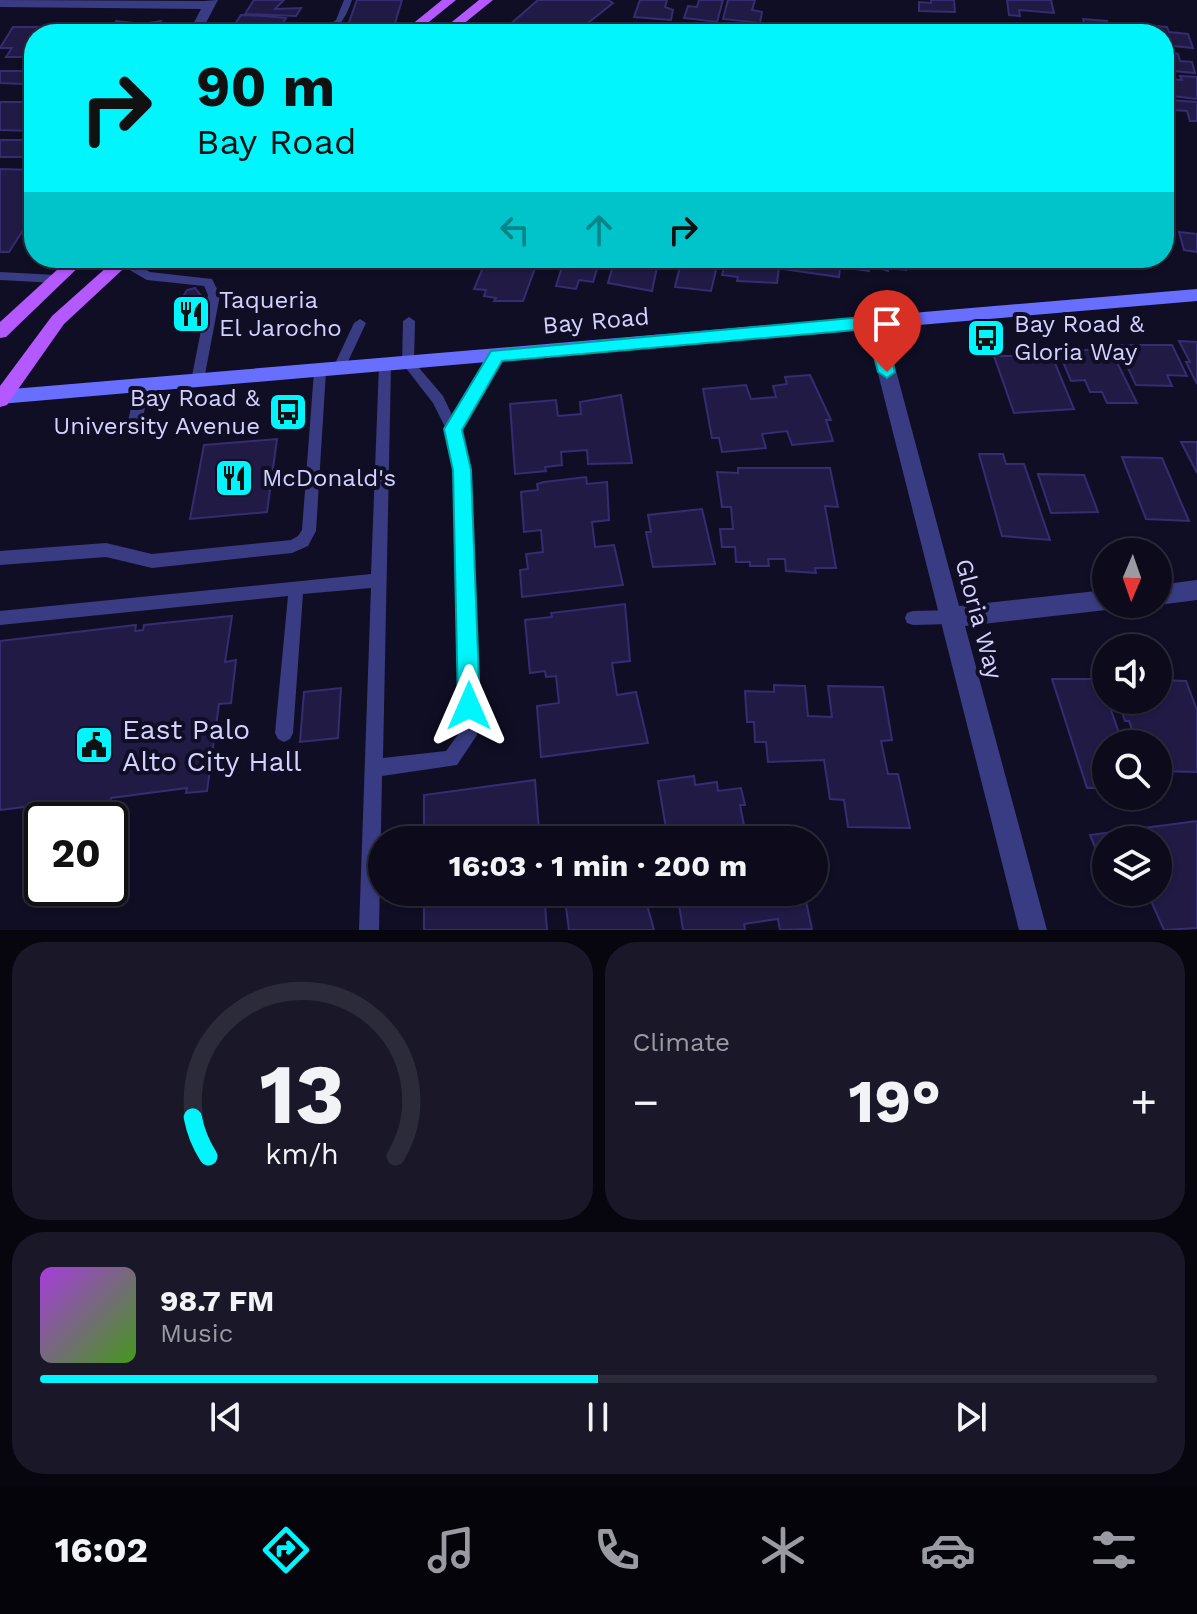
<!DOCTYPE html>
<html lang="en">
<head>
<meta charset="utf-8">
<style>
  body { margin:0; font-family:"Work Sans",sans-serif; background:#1a1828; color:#f1f3f6; height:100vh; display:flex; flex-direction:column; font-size:30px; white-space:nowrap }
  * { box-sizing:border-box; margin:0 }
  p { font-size:26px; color:#9a9aa3 }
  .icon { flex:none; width:44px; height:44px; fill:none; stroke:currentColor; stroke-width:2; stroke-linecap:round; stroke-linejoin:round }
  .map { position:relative; height:930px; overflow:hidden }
  .panel { display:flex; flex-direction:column; gap:12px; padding:12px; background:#07060f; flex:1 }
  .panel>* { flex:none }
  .banner { position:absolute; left:24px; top:24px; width:1150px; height:244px; border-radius:32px; box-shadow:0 2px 6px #0004,0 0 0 2px #2c2b3a; background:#00f5fc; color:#111; overflow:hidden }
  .needle { width:52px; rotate:182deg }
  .controls { position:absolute; left:1092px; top:538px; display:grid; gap:16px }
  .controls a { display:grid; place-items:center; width:80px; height:80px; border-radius:50%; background:#0c0a1b; box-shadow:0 2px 6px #0004,0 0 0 2px #2c2b3a; font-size:40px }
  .speed { position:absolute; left:24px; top:802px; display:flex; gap:16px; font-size:40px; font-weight:700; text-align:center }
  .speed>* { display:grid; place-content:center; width:104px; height:104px; border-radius:50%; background:#0c0a1b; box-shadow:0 2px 6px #0004,0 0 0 2px #2c2b3a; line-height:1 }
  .speed .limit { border:4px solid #111; border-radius:12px; background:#fff; color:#111 }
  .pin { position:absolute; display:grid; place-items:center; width:68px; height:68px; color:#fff; margin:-82px -34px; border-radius:50% 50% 50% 0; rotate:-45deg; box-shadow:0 0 8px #0007 }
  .pin .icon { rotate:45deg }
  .me { position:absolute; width:88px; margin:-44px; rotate:0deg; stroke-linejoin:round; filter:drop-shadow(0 0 6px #0008) }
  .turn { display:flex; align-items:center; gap:28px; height:168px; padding:0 40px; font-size:36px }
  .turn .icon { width:104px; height:104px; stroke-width:2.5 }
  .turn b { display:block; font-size:56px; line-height:68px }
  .lanes { display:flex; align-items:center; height:76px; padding:0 40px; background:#0003; justify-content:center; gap:40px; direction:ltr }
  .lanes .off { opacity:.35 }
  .big { font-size:60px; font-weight:700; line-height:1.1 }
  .panel .card { flex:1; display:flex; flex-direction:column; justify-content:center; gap:12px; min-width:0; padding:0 28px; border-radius:32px; background:#1a1828 }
  .panel .dial { align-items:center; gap:0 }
  .dial svg { height:208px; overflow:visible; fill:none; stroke:#2c2b3a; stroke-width:7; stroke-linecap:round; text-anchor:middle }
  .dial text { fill:#f1f3f6; stroke:none }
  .song { display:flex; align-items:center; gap:24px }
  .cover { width:96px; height:96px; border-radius:12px; background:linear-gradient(135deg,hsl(280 70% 55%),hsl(100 70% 35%)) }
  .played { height:8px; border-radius:4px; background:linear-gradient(90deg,#00f5fc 50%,#2c2b3a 50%) }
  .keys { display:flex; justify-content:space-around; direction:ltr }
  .heat { display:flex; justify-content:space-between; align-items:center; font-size:44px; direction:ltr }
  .panel .tiles { flex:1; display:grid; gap:12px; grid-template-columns:1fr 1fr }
  .card:last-child { grid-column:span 2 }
  .trip { position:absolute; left:368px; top:826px; width:460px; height:80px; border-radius:40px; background:#0c0a1b; box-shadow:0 2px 6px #0004,0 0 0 2px #2c2b3a; font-weight:700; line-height:80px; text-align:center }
  .menu { display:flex; height:128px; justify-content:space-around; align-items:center; background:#05040b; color:#9a9aa3 }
  .menu .icon { width:56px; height:56px }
  .menu .selected { color:#00f5fc }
  .menu b { font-size:36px; color:#f1f3f6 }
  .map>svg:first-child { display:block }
  .building { fill:#201a45; stroke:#352c71; stroke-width:2 }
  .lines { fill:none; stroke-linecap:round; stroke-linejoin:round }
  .lane { fill:#393c83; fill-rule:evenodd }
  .street { fill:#393c83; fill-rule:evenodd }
  .secondary { fill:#686fff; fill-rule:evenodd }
  .primary { fill:#b458ff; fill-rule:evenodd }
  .route { fill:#00f5fc; stroke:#009fa4; stroke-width:2 }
  .labels { text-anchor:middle; stroke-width:8; stroke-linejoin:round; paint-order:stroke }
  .poi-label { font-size:24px; fill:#d3d1ff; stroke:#100e24; text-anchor:start }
  .street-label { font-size:24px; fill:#d3d1ff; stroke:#100e24 }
  .near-poi-label { font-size:28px; fill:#d3d1ff; stroke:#100e24; text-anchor:start }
</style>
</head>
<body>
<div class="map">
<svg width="1197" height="930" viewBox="0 0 1197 930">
  <rect width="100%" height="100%" fill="#100e24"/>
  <g class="building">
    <path d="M254 0H284L275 9 301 8 296 16 245 14Z"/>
    <path d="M357 0H402L395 23H377L366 30 370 31 366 34H331L349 22Z"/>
    <path d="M538 0H608L613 3 574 34H499Z"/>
    <path d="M640 0H667L665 7 673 10 671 20 634 17Z"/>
    <path d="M699 0H723L717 22 684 18 688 6 697 7Z"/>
    <path d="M728 0H755L752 10 762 12 760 23 723 19Z"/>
    <path d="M931 0H954L955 12 919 11V2L931 3Z"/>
    <path d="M1007 0H1051L1054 13 1019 10 1020 16 1009 15Z"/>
    <path d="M241 15 265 16 286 18 280 28 233 27Z"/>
    <path d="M1083 19 1107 21 1110 34 1087 33Z"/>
    <path d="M116 21 143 24 161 21 153 34H108Z"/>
    <path d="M1122 23 1167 27 1169 32 1188 34 1193 48 1164 45V34H1125Z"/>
    <path d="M13 27H44L34 34V47L22 57H6L12 48H0Z"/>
    <path d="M1164 49 1178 54 1180 61 1192 62 1195 73 1164 70Z"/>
    <path d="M0 71H32L22 84 0 83Z"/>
    <path d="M1180 76 1197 77V99L1164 95V86H1169L1167 79 1182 80Z"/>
    <path d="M1171 100 1197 102V121H1190L1187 111 1174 110Z"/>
    <path d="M0 102H34V131L0 130Z"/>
    <rect x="0" y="140" width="34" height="17"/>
    <path d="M0 169 34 170V213L9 252H0Z"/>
    <path d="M1179 232 1197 234V252L1184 250Z"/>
    <path d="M200 258H316L312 267Z"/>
    <path d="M487 258 538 260 523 301H494L496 298 484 296 486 290 474 289Z"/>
    <path d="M565 258 599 262 593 282 579 280 576 289 556 286Z"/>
    <path d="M615 258H659L652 291 608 283Z"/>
    <path d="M682 258 718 262 711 291 675 287Z"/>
    <path d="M726 258 780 260 777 283 737 281 738 277 722 275Z"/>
    <path d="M783 258H841L839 277 782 269Z"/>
    <path d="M855 258 906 260V270L888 268V271L869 265V271L854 269Z"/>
    <path d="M195 288 203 298 202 325 185 332 178 328 179 303 187 290Z"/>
    <path d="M1179 341 1197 342V384L1186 362H1190Z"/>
    <path d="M1117 345H1172L1187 376 1167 375 1172 386 1136 385Z"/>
    <path d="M1058 350H1111L1137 403H1107L1102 392H1090L1085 380 1071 381Z"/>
    <path d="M994 356H1052L1074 409 1014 413Z"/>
    <path d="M810 375 831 420H826L833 441 792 445 787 431 762 434 766 448 722 452 719 438H712L703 389 746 385 751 399 776 397 773 386 787 384 785 377Z"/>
    <path d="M621 395 632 463 588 464 587 450 561 452 562 465 545 467 546 471 515 474 510 404 556 400 558 416 581 414 580 402Z"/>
    <path d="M277 439 267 512 190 519 204 445Z"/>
    <path d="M1181 442H1197V473Z"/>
    <path d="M979 454H1003L1006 464H1024L1050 540 1002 536Z"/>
    <path d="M1122 457 1162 458 1189 521 1146 519Z"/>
    <path d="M738 468H830L838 507 825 506 836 568H815L816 573 786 571 785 559H768L769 566H750V562H736L735 547H722L720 529H733L731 507H722L717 472 738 473Z"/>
    <path d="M1038 474 1084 475 1098 512 1051 513Z"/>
    <path d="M586 477 587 484 607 482 609 520 592 522 595 547 614 545 623 585 522 597 520 570 528 569 526 554 543 552 541 530 524 532 521 492 538 490 537 484 544 482Z"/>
    <path d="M702 509 715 564 653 567 646 532H651L648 515Z"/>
    <path d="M625 604 630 661 612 663 617 695 636 692 648 743 541 757 537 706 559 703 556 676 546 677 545 671 530 673 525 620 552 617 551 613Z"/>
    <path d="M232 616 225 662 236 660 231 703 219 704 207 791 186 793 187 788 111 798 108 811 38 819 41 805 0 810V641L136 625 135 631 143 630 144 625Z"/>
    <path d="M1052 679H1100L1123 744H1106V788H1087Z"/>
    <path d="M1158 680 1186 681 1197 710V772L1158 771V744H1137L1129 721H1125L1118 700H1158Z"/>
    <path d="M774 685 805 686 808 716 832 717 828 686 883 687 892 740 881 741 888 774H898L910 828 848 827 844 800 830 799 824 760 768 762 766 742H755L754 722H747L745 691 774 692Z"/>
    <path d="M341 688 338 738 300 742 304 692Z"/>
    <path d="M694 776 695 785 717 782 718 791 741 788 745 805H740L747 840H668L658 781Z"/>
    <path d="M535 780 539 830H534L535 840H424V795Z"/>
    <path d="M1197 821V928L1164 930 1147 892H1158V840H1106V873L1090 835Z"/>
    <path d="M637 825 639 840H558V838Z"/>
    <path d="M450 892H544L547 930H424V907L450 903Z"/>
    <path d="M564 892 644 894 654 930H569Z"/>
    <path d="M677 892H804L812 929 780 930 778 919 744 924 745 930H683Z"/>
  </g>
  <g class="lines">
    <g class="lane">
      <path d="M344 0H352C345 19 338 34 316 34L336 20Z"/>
      <path d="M119 258H127L150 272 212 279 220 295 203 385 198 386 191 381 208 295 204 286 147 280 119 264Z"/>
      <path d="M0 272 56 275 62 279 56 283 0 280Z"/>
      <path d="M409 317 415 321 414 362 443 396 453 417 492 353 497 351 503 356 460 429 469 470 477 735 457 765 382 776 379 930H359L371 588 303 594 293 733 290 739 284 742 278 739 275 733 288 596 0 625V611L371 574 379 365 385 360 390 362 391 365 383 758 446 751 459 733 455 470 446 429 433 403 402 363 403 321Z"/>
      <path d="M360 319 366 323 344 370 338 375 333 373 332 370 354 323Z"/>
      <path d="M320 366 326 371 316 531 308 546 292 553 152 568 106 557 0 565V551L106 543 152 554 291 540 298 536 302 530 314 371Z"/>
      <path d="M143 381 150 386 142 421 135 426 128 421 136 386Z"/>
      <path d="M952 610 958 612 960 617 958 622 952 624 913 625 907 623 905 618 907 613 913 611Z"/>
    </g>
    <g class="street">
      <path d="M0 0 205 1 218 0 200 34H188L201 9 0 7Z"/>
      <path d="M874 316 883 322 959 606 1106 590V604H1115L1106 610 965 626 1047 930H1019L865 322Z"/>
      <path d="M1197 580V600L1158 605 1155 604H1158V585Z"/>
    </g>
    <path class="secondary" d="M1197 289V301L0 404V390Z"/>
    <g class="primary">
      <path d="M442 0H456L414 34H400Z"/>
      <path d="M479 0H493L451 34H437Z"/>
      <path d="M70 258H88L6 337 0 338V322Z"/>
      <path d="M117 258H135L64 324 7 405 0 407V386L52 316Z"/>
    </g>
  </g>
  <path class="route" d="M874 316 882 322 895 372 887 378 878 372 867 329 502 361 462 430 471 470 480 706 477 714 469 717 461 714 458 706 453 470 444 429 491 351Z"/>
  <defs>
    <g id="restaurant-square" transform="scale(2)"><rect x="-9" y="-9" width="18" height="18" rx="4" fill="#00f5fc" stroke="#100e24"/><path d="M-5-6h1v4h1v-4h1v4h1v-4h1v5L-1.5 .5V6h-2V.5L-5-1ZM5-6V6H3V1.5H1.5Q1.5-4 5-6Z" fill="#111"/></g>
    <g id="bus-square" transform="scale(2)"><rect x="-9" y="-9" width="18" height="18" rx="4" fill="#00f5fc" stroke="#100e24"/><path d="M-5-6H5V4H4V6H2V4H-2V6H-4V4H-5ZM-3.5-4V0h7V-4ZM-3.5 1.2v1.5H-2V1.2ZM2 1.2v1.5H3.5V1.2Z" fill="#111"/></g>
    <g id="civic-square" transform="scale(2)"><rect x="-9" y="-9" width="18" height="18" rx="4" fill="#00f5fc" stroke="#100e24"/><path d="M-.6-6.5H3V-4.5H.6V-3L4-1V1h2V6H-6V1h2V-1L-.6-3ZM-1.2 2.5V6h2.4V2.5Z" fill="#111"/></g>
  </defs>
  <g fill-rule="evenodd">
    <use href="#restaurant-square" x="191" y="314"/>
    <use href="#bus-square" x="986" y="338"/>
    <use href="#bus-square" x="288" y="412"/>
    <use href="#restaurant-square" x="234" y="478"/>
    <use href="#civic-square" x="94" y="745"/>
  </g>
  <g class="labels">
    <g class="poi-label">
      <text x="219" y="308">Taqueria<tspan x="219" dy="28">El Jarocho</tspan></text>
      <text x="1014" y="332">Bay Road &amp;<tspan x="1014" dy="28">Gloria Way</tspan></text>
      <text x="260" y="406" text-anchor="end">Bay Road &amp;<tspan x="260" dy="28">University Avenue</tspan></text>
      <text x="262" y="486">McDonald's</text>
    </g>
    <g class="street-label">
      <text transform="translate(596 321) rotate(-5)" y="8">Bay Road</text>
      <text transform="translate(979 619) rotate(75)" y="8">Gloria Way</text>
    </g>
    <g class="near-poi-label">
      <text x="122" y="739">East Palo<tspan x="122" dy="32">Alto City Hall</tspan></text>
    </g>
  </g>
</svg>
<div class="controls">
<a><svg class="needle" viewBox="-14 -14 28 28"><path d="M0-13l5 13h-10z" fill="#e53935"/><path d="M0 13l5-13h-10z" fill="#9a9aa3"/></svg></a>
<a><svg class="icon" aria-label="sound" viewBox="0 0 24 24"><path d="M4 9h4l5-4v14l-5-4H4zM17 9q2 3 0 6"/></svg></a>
<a><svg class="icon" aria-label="search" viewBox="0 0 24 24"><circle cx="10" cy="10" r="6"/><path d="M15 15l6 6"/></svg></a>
<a><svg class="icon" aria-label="layers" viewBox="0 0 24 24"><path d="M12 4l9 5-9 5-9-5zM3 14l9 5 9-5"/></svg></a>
</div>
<div class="speed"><div class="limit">20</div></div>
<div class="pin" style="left:887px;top:372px;background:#d93025"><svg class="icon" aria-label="arrive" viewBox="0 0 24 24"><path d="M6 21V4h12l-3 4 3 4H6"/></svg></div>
<svg class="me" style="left:469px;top:706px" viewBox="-20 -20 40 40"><path d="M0-17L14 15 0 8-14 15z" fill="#00f5fc" stroke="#fff" stroke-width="4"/></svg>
<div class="trip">16:03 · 1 min · 200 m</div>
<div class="banner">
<div class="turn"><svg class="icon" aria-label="right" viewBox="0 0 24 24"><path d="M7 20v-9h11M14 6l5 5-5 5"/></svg><div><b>90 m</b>Bay Road</div></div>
<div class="lanes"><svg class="icon off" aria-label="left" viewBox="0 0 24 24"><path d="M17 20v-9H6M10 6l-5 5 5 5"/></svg><svg class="icon off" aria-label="ahead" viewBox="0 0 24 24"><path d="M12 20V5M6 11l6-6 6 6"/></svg><svg class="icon" aria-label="right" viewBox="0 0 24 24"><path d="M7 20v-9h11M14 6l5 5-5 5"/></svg></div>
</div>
</div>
<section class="panel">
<div class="tiles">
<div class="card dial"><svg viewBox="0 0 100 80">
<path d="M14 69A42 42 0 1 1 86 69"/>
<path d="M14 69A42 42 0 0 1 8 54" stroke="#00f5fc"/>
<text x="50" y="56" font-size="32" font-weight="700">13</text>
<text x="50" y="72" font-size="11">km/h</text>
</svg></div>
<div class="card"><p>Climate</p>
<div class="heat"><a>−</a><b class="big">19°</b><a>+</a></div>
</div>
<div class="card">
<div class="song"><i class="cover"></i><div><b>98.7 FM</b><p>Music</p></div></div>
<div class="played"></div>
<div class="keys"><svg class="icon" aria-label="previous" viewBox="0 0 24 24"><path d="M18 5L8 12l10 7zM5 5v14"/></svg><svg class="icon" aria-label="pause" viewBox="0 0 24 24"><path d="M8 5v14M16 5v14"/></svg><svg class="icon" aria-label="next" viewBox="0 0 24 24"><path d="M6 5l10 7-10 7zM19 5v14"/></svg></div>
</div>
</div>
</section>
<nav class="menu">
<b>16:02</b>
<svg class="icon selected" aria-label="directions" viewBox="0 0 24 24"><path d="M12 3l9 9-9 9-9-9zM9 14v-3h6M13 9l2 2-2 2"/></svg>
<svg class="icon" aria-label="music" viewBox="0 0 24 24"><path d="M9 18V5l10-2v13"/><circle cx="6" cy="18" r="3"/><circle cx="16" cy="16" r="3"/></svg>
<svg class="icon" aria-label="phone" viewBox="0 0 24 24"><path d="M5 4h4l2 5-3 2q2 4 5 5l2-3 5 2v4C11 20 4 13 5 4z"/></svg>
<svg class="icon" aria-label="climate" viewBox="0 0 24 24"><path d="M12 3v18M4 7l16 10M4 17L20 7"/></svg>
<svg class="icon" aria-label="car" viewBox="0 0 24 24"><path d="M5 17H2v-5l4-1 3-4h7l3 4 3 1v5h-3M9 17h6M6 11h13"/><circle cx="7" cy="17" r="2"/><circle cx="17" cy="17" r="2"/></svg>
<svg class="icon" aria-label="filters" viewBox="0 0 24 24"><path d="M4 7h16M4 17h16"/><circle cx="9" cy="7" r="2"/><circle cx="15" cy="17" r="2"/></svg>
</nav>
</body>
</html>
